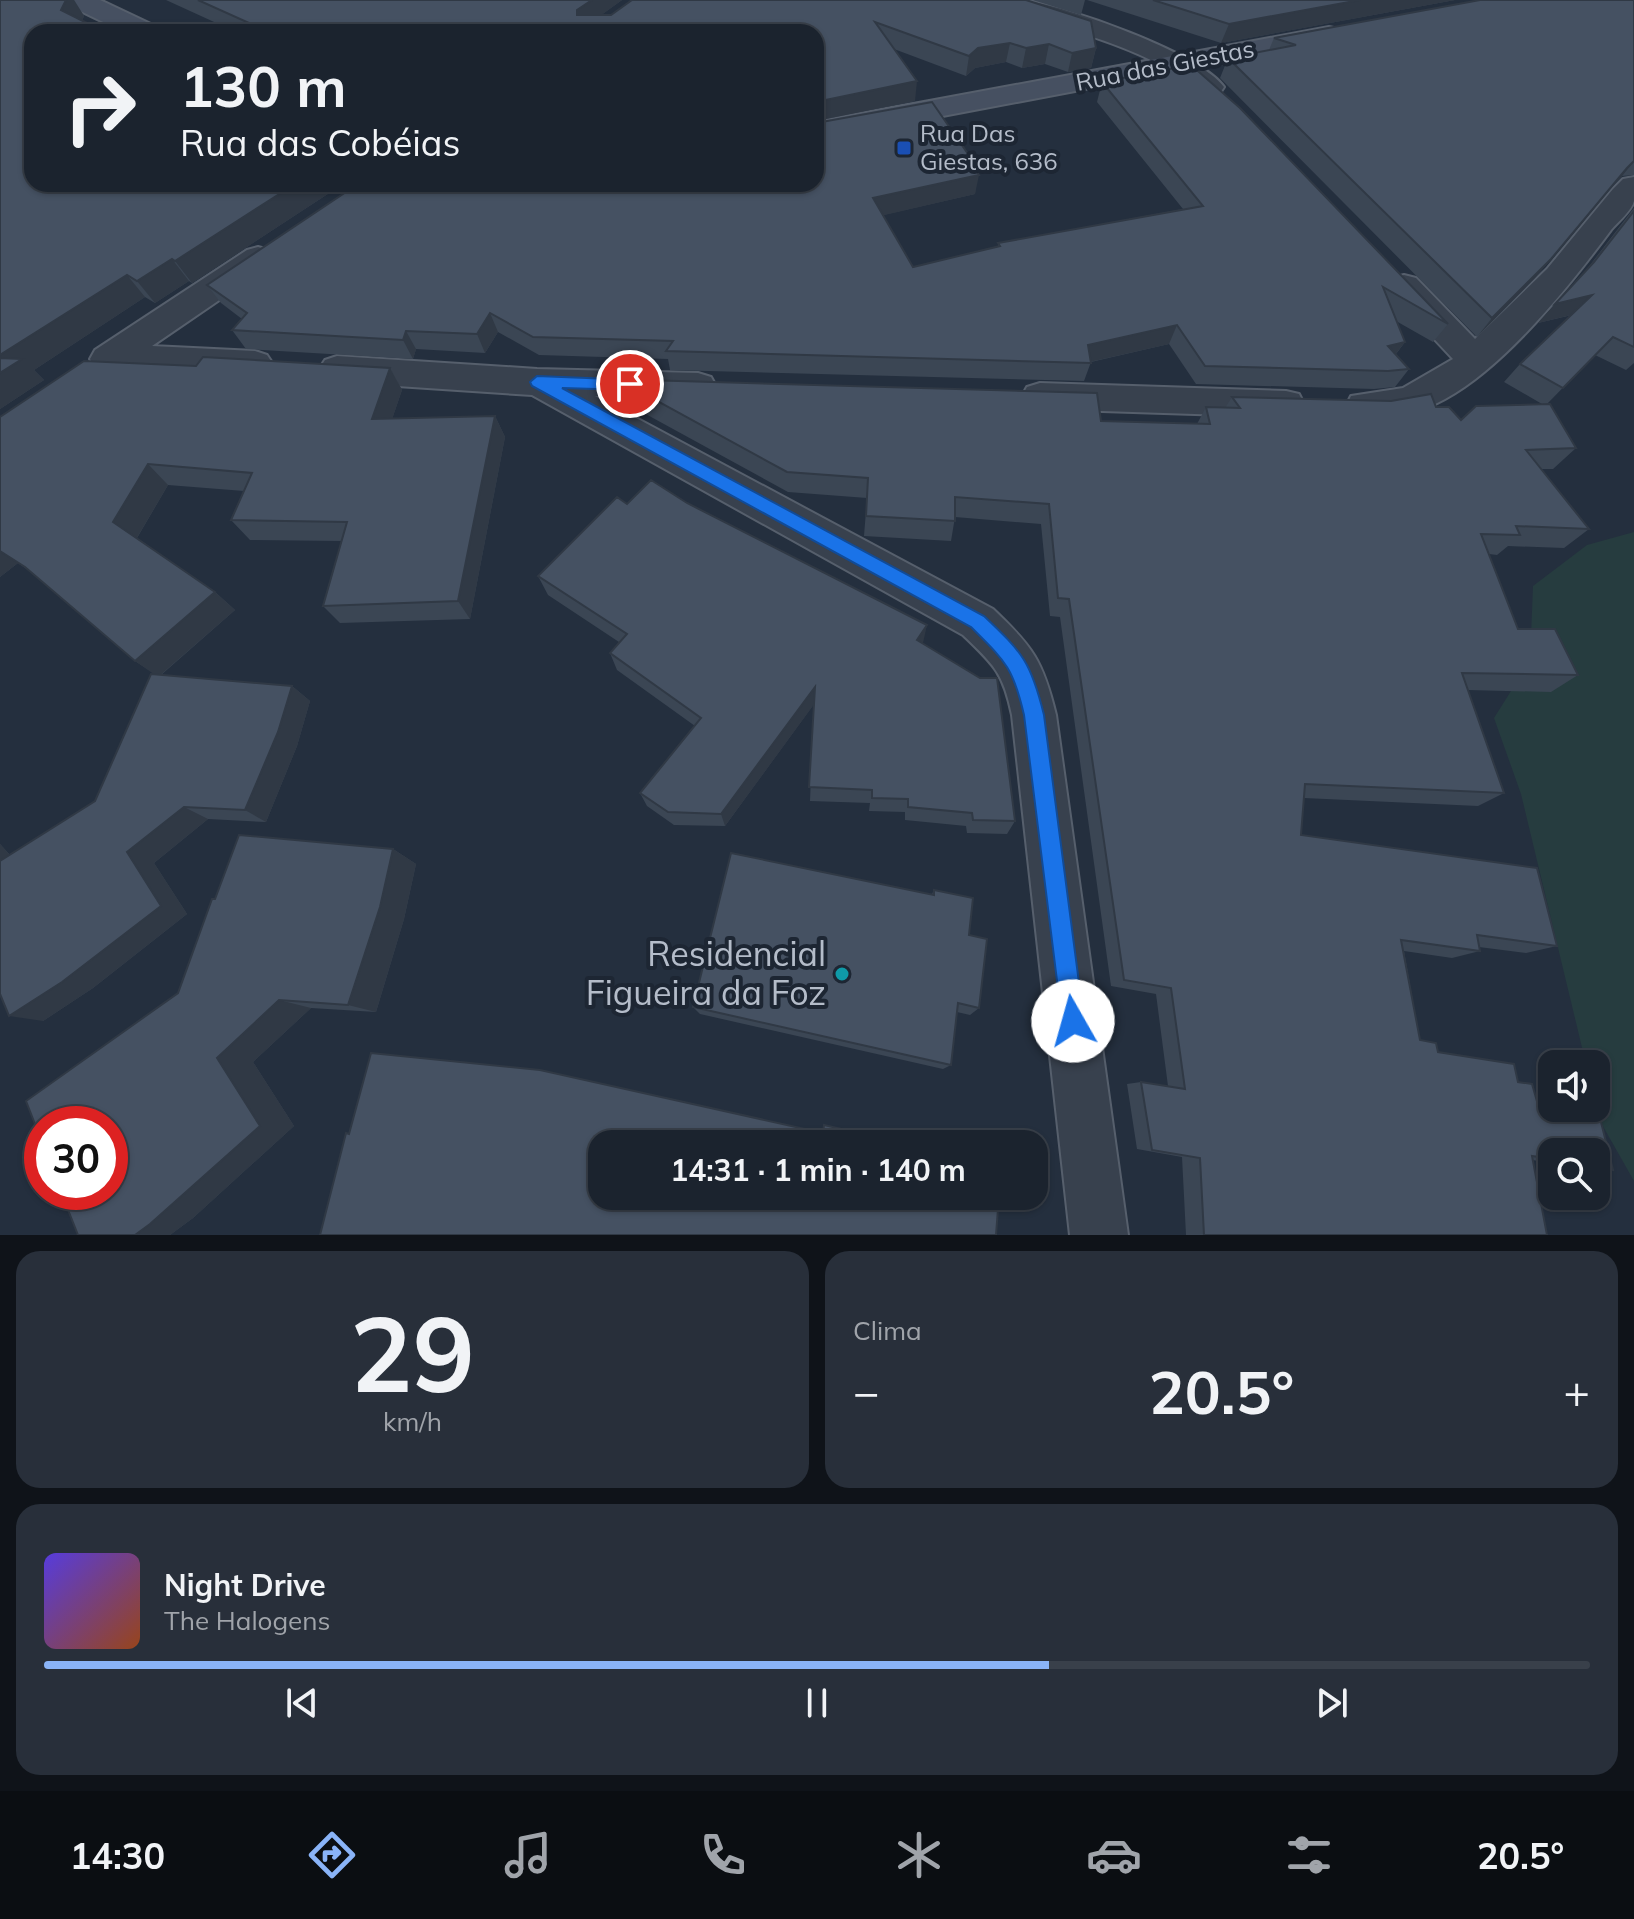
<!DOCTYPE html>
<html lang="pt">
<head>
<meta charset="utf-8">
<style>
  body { margin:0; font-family:Mulish,sans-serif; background:#282f3a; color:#f1f3f6; height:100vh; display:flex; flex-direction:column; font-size:30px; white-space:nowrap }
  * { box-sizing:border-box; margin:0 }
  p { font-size:26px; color:#a0a4aa }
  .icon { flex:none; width:44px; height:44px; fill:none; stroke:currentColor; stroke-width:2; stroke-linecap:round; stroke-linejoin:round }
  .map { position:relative; height:1235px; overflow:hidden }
  .drawer { display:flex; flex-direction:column; gap:16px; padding:16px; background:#0f1319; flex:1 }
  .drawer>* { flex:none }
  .top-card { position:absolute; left:24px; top:24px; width:800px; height:168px; border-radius:24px; box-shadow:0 2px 6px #0004,0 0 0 2px #39404a; background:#1b232e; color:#f1f3f6; overflow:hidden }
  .tools { position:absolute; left:1538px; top:1050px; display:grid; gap:16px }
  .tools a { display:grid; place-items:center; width:72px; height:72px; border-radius:16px; background:#1b232e; box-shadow:0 2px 6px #0004,0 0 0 2px #39404a; font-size:40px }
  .speed { position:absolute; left:24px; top:1106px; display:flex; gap:16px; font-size:40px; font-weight:700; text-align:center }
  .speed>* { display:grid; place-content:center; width:104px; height:104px; border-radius:50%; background:#1b232e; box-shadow:0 2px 6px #0004,0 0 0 2px #39404a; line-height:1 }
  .speed .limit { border:12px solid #d22; background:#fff; color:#111 }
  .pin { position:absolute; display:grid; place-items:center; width:68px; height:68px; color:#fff; margin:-34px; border:4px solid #fff; border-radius:50%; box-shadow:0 2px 8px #0007 }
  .me { position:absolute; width:88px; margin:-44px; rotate:353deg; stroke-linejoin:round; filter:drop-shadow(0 0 6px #0008) }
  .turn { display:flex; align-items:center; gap:28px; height:168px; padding:0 24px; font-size:36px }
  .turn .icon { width:104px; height:104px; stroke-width:2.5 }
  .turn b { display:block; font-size:56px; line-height:68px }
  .big { font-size:60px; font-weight:700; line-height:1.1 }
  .drawer .card { flex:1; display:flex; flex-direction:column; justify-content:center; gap:12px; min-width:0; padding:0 28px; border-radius:24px; background:#282f3a }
  .drawer .dial { align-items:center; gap:0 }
  .dial b { font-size:104px; line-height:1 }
  .song { display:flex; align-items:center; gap:24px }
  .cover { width:96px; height:96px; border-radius:12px; background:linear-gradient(135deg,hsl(250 70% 55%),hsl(20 70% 35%)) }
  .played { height:8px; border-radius:4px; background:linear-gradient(90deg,#8ab4f8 65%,#39404a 65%) }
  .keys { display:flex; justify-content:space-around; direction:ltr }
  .heat { display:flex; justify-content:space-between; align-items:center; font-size:44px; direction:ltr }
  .drawer .tiles { flex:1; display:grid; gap:16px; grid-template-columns:1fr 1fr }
  .card:last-child { grid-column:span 2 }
  .trip { position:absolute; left:588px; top:1130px; width:460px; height:80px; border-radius:24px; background:#1b232e; box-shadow:0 2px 6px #0004,0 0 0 2px #39404a; font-weight:700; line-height:80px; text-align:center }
  .tabs { display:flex; height:128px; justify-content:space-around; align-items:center; background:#0b0e12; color:#a0a4aa }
  .tabs .icon { width:56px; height:56px }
  .tabs .selected { color:#8ab4f8 }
  .tabs b { font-size:36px; color:#f1f3f6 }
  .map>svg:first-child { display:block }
  .green { fill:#263c3f }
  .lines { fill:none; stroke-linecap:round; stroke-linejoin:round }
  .street-casing { stroke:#565f6c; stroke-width:4 }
  .secondary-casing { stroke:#565f6c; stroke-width:4 }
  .street { fill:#38414e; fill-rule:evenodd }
  .secondary { fill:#465061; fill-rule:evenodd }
  .wall { fill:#3b4654 }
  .shaded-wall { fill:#303945 }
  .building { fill:#455162; stroke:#303945; stroke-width:2 }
  .route { fill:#1a73e8; stroke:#114b97; stroke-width:2 }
  .transit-dot { fill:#1a4fb4; stroke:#1d2633; stroke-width:3 }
  .culture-dot { fill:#0f9aa8; stroke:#1d2633; stroke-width:3 }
  .labels { text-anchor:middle; stroke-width:8; stroke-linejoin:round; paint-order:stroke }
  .far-street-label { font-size:24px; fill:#b4bcc9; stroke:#1d2633 }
  .far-poi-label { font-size:24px; fill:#b4bcc9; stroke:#1d2633; text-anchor:start }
  .near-poi-label { font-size:34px; fill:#b4bcc9; stroke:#1d2633; text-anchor:end }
</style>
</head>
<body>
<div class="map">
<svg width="1634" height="1235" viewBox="0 0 1634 1235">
  <rect width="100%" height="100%" fill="#242f3e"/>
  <path class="green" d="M1634 532V1181L1600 1121 1596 1105V1064H1586L1521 794 1494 718 1530 661 1533 586 1587 545Z"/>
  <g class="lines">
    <g class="street-casing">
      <g id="street">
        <path d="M985 0C998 0 1011 0 1022 0 1064 5 1200 53 1224 87L1220 93C1196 99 1175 73 1155 62 1103 36 1044 23 989 5Z"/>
        <path d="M1634 177C1634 184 1634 194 1634 201 1632 210 1618 222 1611 230 1570 285 1506 366 1445 399 1418 414 1381 425 1351 416L1346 406 1351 396 1403 388 1453 359 1392 294 1388 286 1392 278 1404 275 1416 278 1475 339 1547 269 1613 189 1623 179Z"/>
        <path d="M258 247 269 250 274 258 269 266 152 346 255 351 267 355 273 364 267 373 255 377 116 369 107 372 95 368 90 359 95 350 247 250Z"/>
        <path d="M337 356 537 369 698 373 711 377 716 386 711 395 698 399 595 396 993 609C1033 647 1043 661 1056 715L1128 1235H1070L1012 715C1003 672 994 665 963 635L532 395 337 382 325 378 319 369 325 360Z"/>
        <path d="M1040 383 1286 391 1299 394 1304 404 1299 414 1286 417 1040 409 1027 405 1022 396 1027 387Z"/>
      </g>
    </g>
    <g class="secondary-casing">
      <g id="secondary">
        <path d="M66 0H100L155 26 159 32H124L70 6Z"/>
        <path d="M1329 27 1339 29 1343 35 1339 41 816 140V122Z"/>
      </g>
    </g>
    <use href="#street" class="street"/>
    <use href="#secondary" class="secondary"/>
  </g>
  <g class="wall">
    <path d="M0 0H74L84 16 82 21 343 184 192 283 189 281 155 303 145 297 34 370 44 380 0 409Z"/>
    <path d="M166 0H622L601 15 1026 0 1096 48 1091 68 1068 72 1045 64 1022 68 1006 62 975 68 966 76 894 49 915 101 816 121V32H236Z"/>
    <path d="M1033 0H1085L1081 15Z"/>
    <path d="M1087 0H1455L1221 43Z"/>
    <path d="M1634 0V175L1622 176 1612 186 1535 278 1477 337 1220 78 1228 58 1269 50 1274 38Z"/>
    <path d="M1102 82 1448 324 1433 342 1396 321 1405 342 1396 354 1409 369 1395 387 1374 389 1196 384 1169 344 1091 362 1084 381 670 370 668 359 539 355 498 332 485 353 416 349 413 359 246 349 232 330 242 319 221 303 207 285 977 167 975 194 883 215 913 267 998 246V243L1183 209 1097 102Z"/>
    <path d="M1634 208V363L1626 370 1595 355 1547 404H1550L1576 448 1553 469H1541L1589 529 1564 548 1508 546 1497 555 1489 554 1518 629H1555L1578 675 1551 692 1468 690 1504 793 1478 806 1304 798 1301 835 1537 868 1557 946 1526 953 1479 947 1480 951 1452 958 1404 951 1420 1040 1436 1043 1438 1052 1514 1064 1518 1082 1532 1084 1539 1108 1600 1118 1613 1170 1596 1169V1152H1552V1164L1533 1160 1547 1235H1186L1182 1157 1137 1149 1127 1084 1141 1082 1168 1086 1156 994 1111 986 1060 617 1050 616 1041 524 955 517 951 541 864 536 867 498 788 492 642 412 637 390 644 380 1097 393 1101 421 1197 424 1206 407 1225 408 1232 397 1391 401 1431 394 1436 407H1449L1461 420 1476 406 1542 404 1504 382 1520 364 1572 315 1538 323 1580 278Z"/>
    <path d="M196 366 390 368 402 390 392 419 495 416 505 437 470 619 340 623 323 606 342 541 250 540 231 520 244 491 168 485 137 538 215 592 235 610 161 675 292 686 310 701 297 746 266 822 208 819 154 863 187 914 93 988 43 1021 0 994V844L10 855 95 801 155 674 135 661 28 570 18 563 0 577V417Z"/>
    <path d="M687 503 923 644 1015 821 1007 834 967 833 966 826 905 820V812L869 811 870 803 810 801 814 704 725 826 674 825 647 806 640 793 695 726 617 670 610 653 619 642 548 595 538 576 627 504Z"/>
    <path d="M393 849 416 864 404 919 376 1012 311 1008 253 1062 294 1126 193 1218 170 1235H78L178 993 215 899Z"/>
    <path d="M934 890 969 935 979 1008 970 1015 957 1012 951 1065 943 1069 700 1014 693 1007 932 894Z"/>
  </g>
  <g class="shaded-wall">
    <path d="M66 0H74L84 16 77 32 61 10Z"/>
    <path d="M592 0H622L581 30 577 15V10Z"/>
    <path d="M1360 0H1455L1221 43 1229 24Z"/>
    <path d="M1010 43 1006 62 975 68 966 76 969 56 978 48Z"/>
    <path d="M1049 44 1045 64 1022 68 1026 48Z"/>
    <path d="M1096 48 1091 68 1068 72 1072 53Z"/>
    <path d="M917 81 915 101 816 121V102Z"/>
    <path d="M1634 161 1622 176 1611 187 1627 168Z"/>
    <path d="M977 167 976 175H979L975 194 872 218 873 198Z"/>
    <path d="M295 184H343L192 283 175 261Z"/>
    <path d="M172 259 189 281 155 303 137 281Z"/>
    <path d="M1551 259 1535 278 1477 337 1492 318Z"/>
    <path d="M127 275 145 297 34 370 44 380 0 409V355Z"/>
    <path d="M1592 295 1575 314 1538 323 1555 304Z"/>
    <path d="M490 313 498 332 485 353 477 334Z"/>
    <path d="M1177 325 1169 344 1085 363 1088 345Z"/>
    <path d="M406 331 416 349 413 359 403 340Z"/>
    <path d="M1405 342 1391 360 1388 346Z"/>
    <path d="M390 368 402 390 385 440 372 419Z"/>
    <path d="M495 416 505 437 470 619 458 601Z"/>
    <path d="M148 464 168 485 135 541 113 522Z"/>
    <path d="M0 551 18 563 0 577Z"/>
    <path d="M215 592 235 610 158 677 135 661Z"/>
    <path d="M927 625 923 643 917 640Z"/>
    <path d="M292 686 310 701 297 746 266 822 245 810Z"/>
    <path d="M815 687V703L725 826 721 814Z"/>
    <path d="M184 807 208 819 154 863 187 914 93 988 43 1021 9 1016 127 852Z"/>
    <path d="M0 844 27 874 0 866Z"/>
    <path d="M393 849 416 864 404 919 376 1012 348 1005Z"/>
    <path d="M279 1000 311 1008 253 1062 294 1126 193 1218 170 1235H135L217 1058Z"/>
  </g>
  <g class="building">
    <path d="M0 0H66L61 10 105 32H32V184H295L175 261 172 259 137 281 127 275 0 355Z"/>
    <path d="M198 0H592L577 10V15H611L632 0H1026L1091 21 1096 48 1072 53 1049 44 1026 48 1010 43 978 48 969 56 875 22 917 81 816 102V32H269Z"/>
    <path d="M1153 0H1360L1229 24Z"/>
    <path d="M1480 0H1634V161L1627 168 1551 259 1492 318 1228 58 1296 45 1274 38Z"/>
    <path d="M1191 65 1240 108 1448 324 1383 287 1405 342 1388 346 1409 369 1388 371 1205 366 1177 325 1088 345 1091 363 666 351 673 341 533 337 490 313 477 334 406 331 403 340 232 330 247 313 207 285 358 184H816V123L932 102 977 167H974L979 175 873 198 913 267 1000 246 998 243 1203 206 1102 82Z"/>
    <path d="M1634 211V347L1613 337 1563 388 1520 364 1592 295 1555 304 1594 262Z"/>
    <path d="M203 357 390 368 372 419 495 416 458 601 323 606 347 522 231 520 252 473 148 464 113 522 215 592 135 661 25 567 0 551V417L84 361 196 366Z"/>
    <path d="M0 358 22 359 0 373Z"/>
    <path d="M644 380 1097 393 1101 421 1210 424 1206 407 1240 408 1232 397 1391 401 1431 394 1436 407H1449L1461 420 1476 406 1550 404 1576 448 1526 450 1589 529 1516 526 1520 535 1481 534 1518 629H1555L1578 675 1462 673 1504 793 1305 784 1301 835 1537 868 1557 946 1477 935 1480 951 1401 940 1420 1040 1436 1043 1438 1052 1514 1064 1518 1082 1532 1084 1539 1108 1600 1118 1613 1170 1596 1167V1152H1552V1159L1532 1156 1547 1235H1204L1200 1158 1152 1150 1141 1082 1185 1089 1171 988 1124 980 1069 599 1058 598 1049 504 955 497V521L866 516 868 478 787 472 637 390Z"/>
    <path d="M651 480 687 503 927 625 917 640 980 678H997L1015 821 973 820 972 813 908 807V799L872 798V790L809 787 815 687 721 814 668 812 640 793 701 718 610 653 627 634 538 576 617 497 627 504Z"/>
    <path d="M151 674 292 686 278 732 245 810 184 807 127 852 161 906 62 982 9 1016 0 994V861L95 801Z"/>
    <path d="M239 835 393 849 380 907 348 1005 279 1000 217 1058 260 1126 150 1224 135 1235H78L61 1192H110V1124H42V1142L26 1101 178 993 212 899H215Z"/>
    <path d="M731 853 934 895V890L973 898 969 935 987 939 979 1008 958 1003 951 1065 693 1007Z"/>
    <path d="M371 1053 540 1070 823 1133 824 1125 906 1144H602V1196H999L996 1235H320L346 1133 349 1134Z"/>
  </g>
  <path class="route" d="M537 376 636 380V388L630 390 562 388 984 616C1023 653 1031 662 1044 715L1084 1021 1081 1029 1073 1032 1065 1029 1062 1021 1024 715C1013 667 1005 661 971 627L532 386 530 382Z"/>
  <rect class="transit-dot" x="896" y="140" width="16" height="16" rx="4"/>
  <circle class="culture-dot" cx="842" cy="974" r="8"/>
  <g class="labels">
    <g class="far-street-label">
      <text transform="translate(1165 66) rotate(-11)" y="8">Rua das Giestas</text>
    </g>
    <g class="far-poi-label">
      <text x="920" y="142">Rua Das<tspan x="920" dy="28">Giestas, 636</tspan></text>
    </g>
    <g class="near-poi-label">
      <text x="826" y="966">Residencial<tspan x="826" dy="39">Figueira da Foz</tspan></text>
    </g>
  </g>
</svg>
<div class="tools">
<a><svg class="icon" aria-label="sound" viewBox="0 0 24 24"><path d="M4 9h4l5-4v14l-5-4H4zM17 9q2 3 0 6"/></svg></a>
<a><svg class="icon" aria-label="search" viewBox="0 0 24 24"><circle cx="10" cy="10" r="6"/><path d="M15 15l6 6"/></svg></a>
</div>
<div class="speed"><div class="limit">30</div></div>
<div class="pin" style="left:630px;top:384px;background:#d93025"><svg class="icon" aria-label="arrive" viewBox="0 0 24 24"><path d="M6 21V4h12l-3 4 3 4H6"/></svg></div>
<svg class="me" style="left:1073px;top:1021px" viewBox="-20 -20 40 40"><circle r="19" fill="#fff"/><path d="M0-13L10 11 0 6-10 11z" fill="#1a73e8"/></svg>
<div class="trip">14:31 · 1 min · 140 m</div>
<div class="top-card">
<div class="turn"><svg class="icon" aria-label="right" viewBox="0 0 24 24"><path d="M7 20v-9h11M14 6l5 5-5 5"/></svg><div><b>130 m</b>Rua das Cobéias</div></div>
</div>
</div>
<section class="drawer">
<div class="tiles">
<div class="card dial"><b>29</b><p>km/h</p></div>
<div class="card"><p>Clima</p>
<div class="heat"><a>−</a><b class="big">20.5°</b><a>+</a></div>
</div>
<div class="card">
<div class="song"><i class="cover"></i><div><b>Night Drive</b><p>The Halogens</p></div></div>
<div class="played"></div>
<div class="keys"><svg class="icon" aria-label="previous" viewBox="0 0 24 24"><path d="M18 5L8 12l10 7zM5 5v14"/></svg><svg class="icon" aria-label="pause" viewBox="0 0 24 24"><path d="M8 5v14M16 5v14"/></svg><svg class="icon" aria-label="next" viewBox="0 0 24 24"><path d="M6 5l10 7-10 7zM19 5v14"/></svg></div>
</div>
</div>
</section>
<nav class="tabs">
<b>14:30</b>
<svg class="icon selected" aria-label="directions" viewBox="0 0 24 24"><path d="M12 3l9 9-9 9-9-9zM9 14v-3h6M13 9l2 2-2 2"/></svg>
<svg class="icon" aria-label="music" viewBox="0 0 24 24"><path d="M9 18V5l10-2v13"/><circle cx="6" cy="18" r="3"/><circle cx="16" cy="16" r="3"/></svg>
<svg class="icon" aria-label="phone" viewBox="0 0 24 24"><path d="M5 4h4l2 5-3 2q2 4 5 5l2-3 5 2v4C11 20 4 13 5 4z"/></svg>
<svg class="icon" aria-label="climate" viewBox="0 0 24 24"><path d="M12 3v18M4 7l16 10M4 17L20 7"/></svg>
<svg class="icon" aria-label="car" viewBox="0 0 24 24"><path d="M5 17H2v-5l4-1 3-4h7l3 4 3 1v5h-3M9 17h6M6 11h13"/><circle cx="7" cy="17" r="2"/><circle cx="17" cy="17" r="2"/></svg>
<svg class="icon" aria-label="filters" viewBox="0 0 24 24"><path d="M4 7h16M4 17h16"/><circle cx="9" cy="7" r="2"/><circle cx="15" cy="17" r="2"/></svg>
<b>20.5°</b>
</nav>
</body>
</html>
